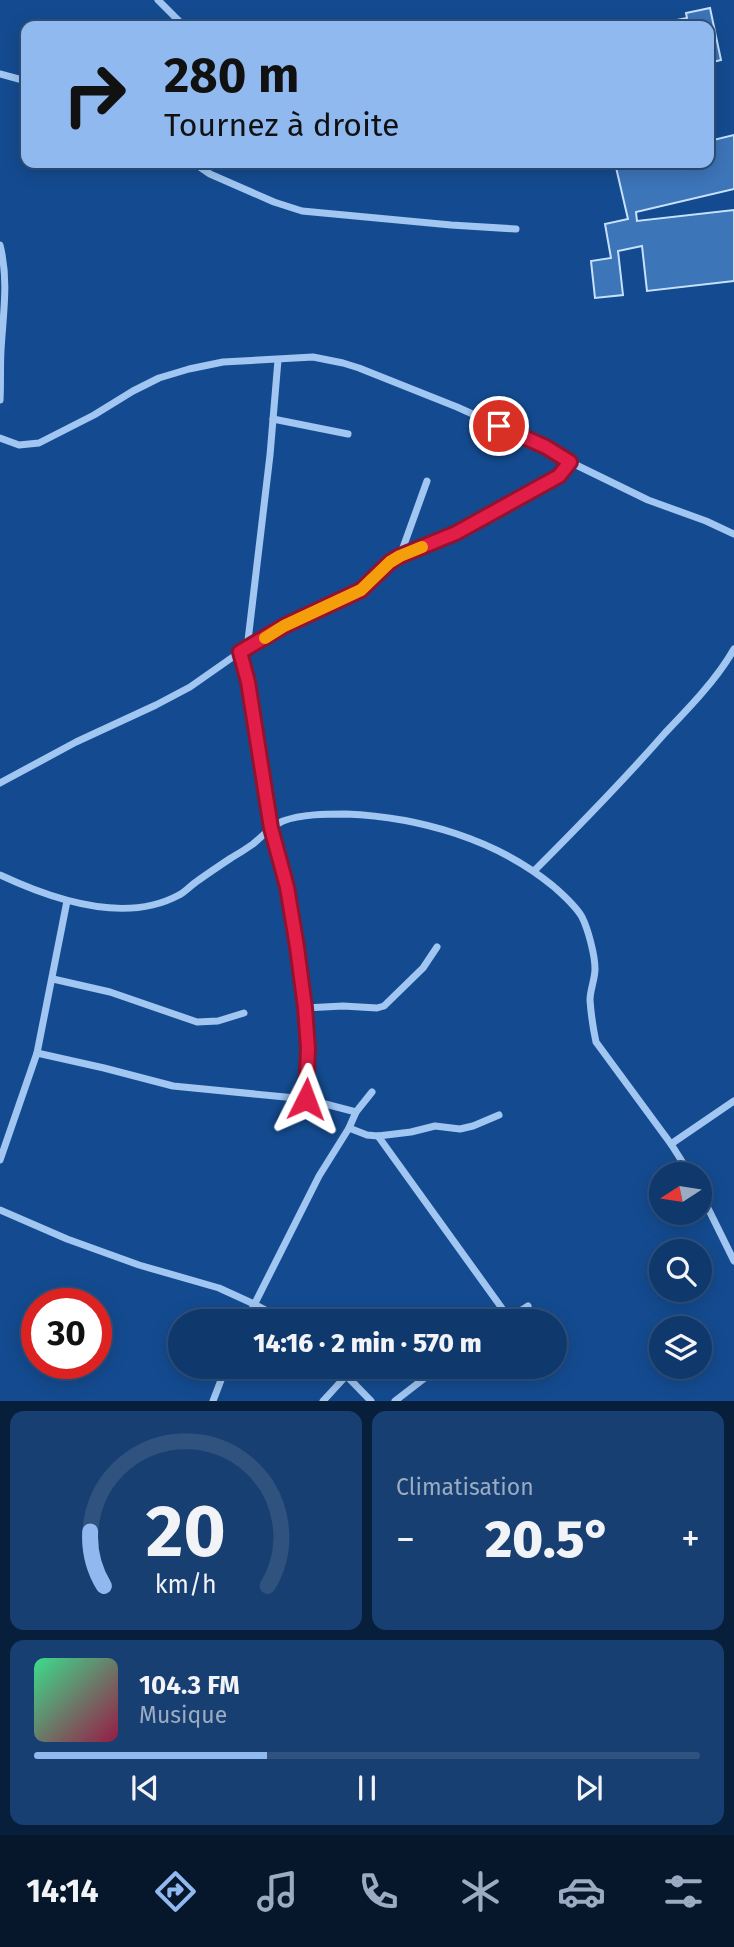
<!DOCTYPE html>
<html lang="fr">
<head>
<meta charset="utf-8">
<style>
  body { margin:0; font-family:"Fira Sans",sans-serif; background:#183f72; color:#f1f3f6; height:100vh; display:flex; flex-direction:column; font-size:26px; white-space:nowrap }
  * { box-sizing:border-box; margin:0 }
  p { font-size:23px; color:#9bacc2 }
  .icon { flex:none; width:38px; height:38px; fill:none; stroke:currentColor; stroke-width:2; stroke-linecap:round; stroke-linejoin:round }
  .map { position:relative; height:1401px; overflow:hidden }
  .details { display:flex; flex-direction:column; gap:10px; padding:10px; background:#081f3b; flex:1 }
  .details>* { flex:none }
  .hud { position:absolute; left:21px; top:21px; width:693px; height:147px; border-radius:14px; box-shadow:0 4px 18px #0003,0 0 0 2px #2f527f; background:#90b9f0; color:#111; overflow:hidden }
  .needle { width:46px; rotate:258deg }
  .controls { position:absolute; left:649px; top:1162px; display:grid; gap:14px }
  .controls a { display:grid; place-items:center; width:63px; height:63px; border-radius:50%; background:#0f386c; box-shadow:0 4px 18px #0003,0 0 0 2px #2f527f; font-size:35px }
  .speed { position:absolute; left:21px; top:1288px; display:flex; gap:14px; font-size:35px; font-weight:700; text-align:center }
  .speed>* { display:grid; place-content:center; width:91px; height:91px; border-radius:50%; background:#0f386c; box-shadow:0 4px 18px #0003,0 0 0 2px #2f527f; line-height:1 }
  .speed .limit { border:10px solid #d22; background:#fff; color:#111 }
  .pin { position:absolute; display:grid; place-items:center; width:60px; height:60px; color:#fff; margin:-30px; border:4px solid #fff; border-radius:50%; box-shadow:0 2px 7px #0007 }
  .me { position:absolute; width:77px; margin:-38px; rotate:3deg; stroke-linejoin:round; filter:drop-shadow(0 0 5px #0008) }
  .turn { display:flex; align-items:center; gap:24px; height:147px; padding:0 28px; font-size:32px }
  .turn .icon { width:91px; height:91px; stroke-width:2.5 }
  .turn b { display:block; font-size:49px; line-height:60px }
  .big { font-size:52px; font-weight:800; line-height:1.1 }
  .details .card { flex:1; display:flex; flex-direction:column; justify-content:center; gap:10px; min-width:0; padding:0 24px; border-radius:14px; background:#183f72 }
  .details .dial { align-items:center; gap:0 }
  .dial svg { height:182px; overflow:visible; fill:none; stroke:#2f527f; stroke-width:7; stroke-linecap:round; text-anchor:middle }
  .dial text { fill:#f1f3f6; stroke:none }
  .song { display:flex; align-items:center; gap:21px }
  .cover { width:84px; height:84px; border-radius:10px; background:linear-gradient(135deg,hsl(150 70% 55%),hsl(340 70% 35%)) }
  .played { height:7px; border-radius:4px; background:linear-gradient(90deg,#90b9f0 35%,#2f527f 35%) }
  .keys { display:flex; justify-content:space-around; direction:ltr }
  .heat { display:flex; justify-content:space-between; align-items:center; font-size:38px; direction:ltr }
  .details .tiles { flex:1; display:grid; gap:10px; grid-template-columns:1fr 1fr }
  .card:last-child { grid-column:span 2 }
  .trip { position:absolute; left:168px; top:1309px; width:399px; height:70px; border-radius:35px; background:#0f386c; box-shadow:0 4px 18px #0003,0 0 0 2px #2f527f; font-weight:800; line-height:70px; text-align:center }
  .dock { display:flex; height:112px; justify-content:space-around; align-items:center; background:#06162b; color:#9bacc2 }
  .dock .icon { width:49px; height:49px }
  .dock .active { color:#90b9f0 }
  .dock b { font-size:32px; color:#f1f3f6 }
  .map>svg:first-child { display:block }
  .building { fill:#3d75b9; stroke:#c7e0fc; stroke-width:2 }
  .lines { fill:none; stroke-linecap:round; stroke-linejoin:round }
  .minor { stroke:#a0c6f1; stroke-width:7 }
  .route-casing { stroke:#92132f; stroke-width:18 }
  .route { stroke:#e11d48; stroke-width:12 }
  .slow { stroke:#f59e0b; stroke-width:12 }
</style>
</head>
<body>
<div class="map">
<svg width="734" height="1401" viewBox="0 0 734 1401">
  <rect width="100%" height="100%" fill="#144b90"/>
  <g class="building">
    <path d="M710 8 721 60 709 63V26H667L666 22 687 18 686 13Z"/>
    <path d="M734 135V189L636 212 637 221 734 210V281L647 291 642 246 618 251 623 295 595 298 591 261 611 258 605 224 628 219 615 163H709V141Z"/>
  </g>
  <g class="lines">
    <g class="minor">
      <path d="M158 0 184 26"/>
      <path d="M0 74 26 81"/>
      <path d="M194 163 210 174 274 202 302 211 451 225 516 229"/>
      <path d="M0 245C9 281 3 314 1 350 0 366 1 383 0 400"/>
      <path d="M273 419 348 434"/>
      <path d="M0 438 19 445 39 443 94 415 133 391 159 378 189 369 223 362 313 357 343 363 359 368 457 407 546 447 570 462 648 500 706 521 734 534"/>
      <path d="M400 556 427 481"/>
      <path d="M247 649 270 455 278 360"/>
      <path d="M240 652 248 682 271 828 287 887 297 947 305 1008 308 1048 306 1099"/>
      <path d="M0 783 76 742 156 705 190 687 240 652 284 627 361 590 390 562 400 556 456 533 559 476 570 462"/>
      <path d="M534 871C579 826 623 781 665 733 689 708 717 679 734 649"/>
      <path d="M0 875C51 899 124 925 179 895 185 892 190 886 196 882 207 874 219 866 231 858 238 854 246 849 253 844 263 836 271 826 283 821 302 814 326 814 346 814 419 817 496 839 553 886 563 895 575 905 582 917 588 929 595 955 595 969 595 979 590 990 590 1000 591 1014 593 1028 596 1042L671 1144 690 1174"/>
      <path d="M53 979 110 992 197 1022 218 1021 244 1013"/>
      <path d="M305 1008 343 1006 377 1008 384 1006 423 968 437 947"/>
      <path d="M37 1053 104 1068 173 1086 306 1099 356 1112"/>
      <path d="M349 1128 367 1135 378 1136 411 1132 435 1126 460 1129 473 1126 499 1115"/>
      <path d="M378 1136 509 1318"/>
      <path d="M671 1144 734 1101"/>
      <path d="M0 1160 37 1053 67 901"/>
      <path d="M700 1192 734 1261"/>
      <path d="M0 1210 67 1239 139 1265 219 1288 254 1304 287 1321"/>
      <path d="M246 1321 319 1176 349 1128 356 1112 372 1092"/>
      <path d="M505 1321 528 1306"/>
      <path d="M338 1367 371 1401"/>
      <path d="M213 1401 226 1367"/>
      <path d="M323 1401 346 1376"/>
      <path d="M395 1401 439 1367"/>
    </g>
  </g>
  <g class="lines">
    <g class="route-casing">
      <path id="route" d="M306 1099 308 1048 305 1008 297 947 287 887 271 828 248 682 240 652 284 626 361 590 390 562 400 556 456 533 559 476 570 462 546 447 499 426"/>
    </g>
    <use href="#route" class="route"/>
    <path class="slow" d="M265 638 284 626 361 590 390 562 400 556 422 547"/>
  </g>
</svg>
<div class="controls">
<a><svg class="needle" viewBox="-14 -14 28 28"><path d="M0-13l5 13h-10z" fill="#e53935"/><path d="M0 13l5-13h-10z" fill="#9bacc2"/></svg></a>
<a><svg class="icon" aria-label="search" viewBox="0 0 24 24"><circle cx="10" cy="10" r="6"/><path d="M15 15l6 6"/></svg></a>
<a><svg class="icon" aria-label="layers" viewBox="0 0 24 24"><path d="M12 4l9 5-9 5-9-5zM3 14l9 5 9-5"/></svg></a>
</div>
<div class="speed"><div class="limit">30</div></div>
<div class="pin" style="left:499px;top:426px;background:#d93025"><svg class="icon" aria-label="arrive" viewBox="0 0 24 24"><path d="M6 21V4h12l-3 4 3 4H6"/></svg></div>
<svg class="me" style="left:306px;top:1099px" viewBox="-20 -20 40 40"><path d="M0-17L14 15 0 8-14 15z" fill="#e11d48" stroke="#fff" stroke-width="4"/></svg>
<div class="trip">14:16 · 2 min · 570 m</div>
<div class="hud">
<div class="turn"><svg class="icon" aria-label="right" viewBox="0 0 24 24"><path d="M7 20v-9h11M14 6l5 5-5 5"/></svg><div><b>280 m</b>Tournez à droite</div></div>
</div>
</div>
<section class="details">
<div class="tiles">
<div class="card dial"><svg viewBox="0 0 100 80">
<path d="M14 69A42 42 0 1 1 86 69"/>
<path d="M14 69A42 42 0 0 1 8 45" stroke="#90b9f0"/>
<text x="50" y="56" font-size="32" font-weight="700">20</text>
<text x="50" y="72" font-size="11">km/h</text>
</svg></div>
<div class="card"><p>Climatisation</p>
<div class="heat"><a>−</a><b class="big">20.5°</b><a>+</a></div>
</div>
<div class="card">
<div class="song"><i class="cover"></i><div><b>104.3 FM</b><p>Musique</p></div></div>
<div class="played"></div>
<div class="keys"><svg class="icon" aria-label="previous" viewBox="0 0 24 24"><path d="M18 5L8 12l10 7zM5 5v14"/></svg><svg class="icon" aria-label="pause" viewBox="0 0 24 24"><path d="M8 5v14M16 5v14"/></svg><svg class="icon" aria-label="next" viewBox="0 0 24 24"><path d="M6 5l10 7-10 7zM19 5v14"/></svg></div>
</div>
</div>
</section>
<nav class="dock">
<b>14:14</b>
<svg class="icon active" aria-label="directions" viewBox="0 0 24 24"><path d="M12 3l9 9-9 9-9-9zM9 14v-3h6M13 9l2 2-2 2"/></svg>
<svg class="icon" aria-label="music" viewBox="0 0 24 24"><path d="M9 18V5l10-2v13"/><circle cx="6" cy="18" r="3"/><circle cx="16" cy="16" r="3"/></svg>
<svg class="icon" aria-label="phone" viewBox="0 0 24 24"><path d="M5 4h4l2 5-3 2q2 4 5 5l2-3 5 2v4C11 20 4 13 5 4z"/></svg>
<svg class="icon" aria-label="climate" viewBox="0 0 24 24"><path d="M12 3v18M4 7l16 10M4 17L20 7"/></svg>
<svg class="icon" aria-label="car" viewBox="0 0 24 24"><path d="M5 17H2v-5l4-1 3-4h7l3 4 3 1v5h-3M9 17h6M6 11h13"/><circle cx="7" cy="17" r="2"/><circle cx="17" cy="17" r="2"/></svg>
<svg class="icon" aria-label="filters" viewBox="0 0 24 24"><path d="M4 7h16M4 17h16"/><circle cx="9" cy="7" r="2"/><circle cx="15" cy="17" r="2"/></svg>
</nav>
</body>
</html>
